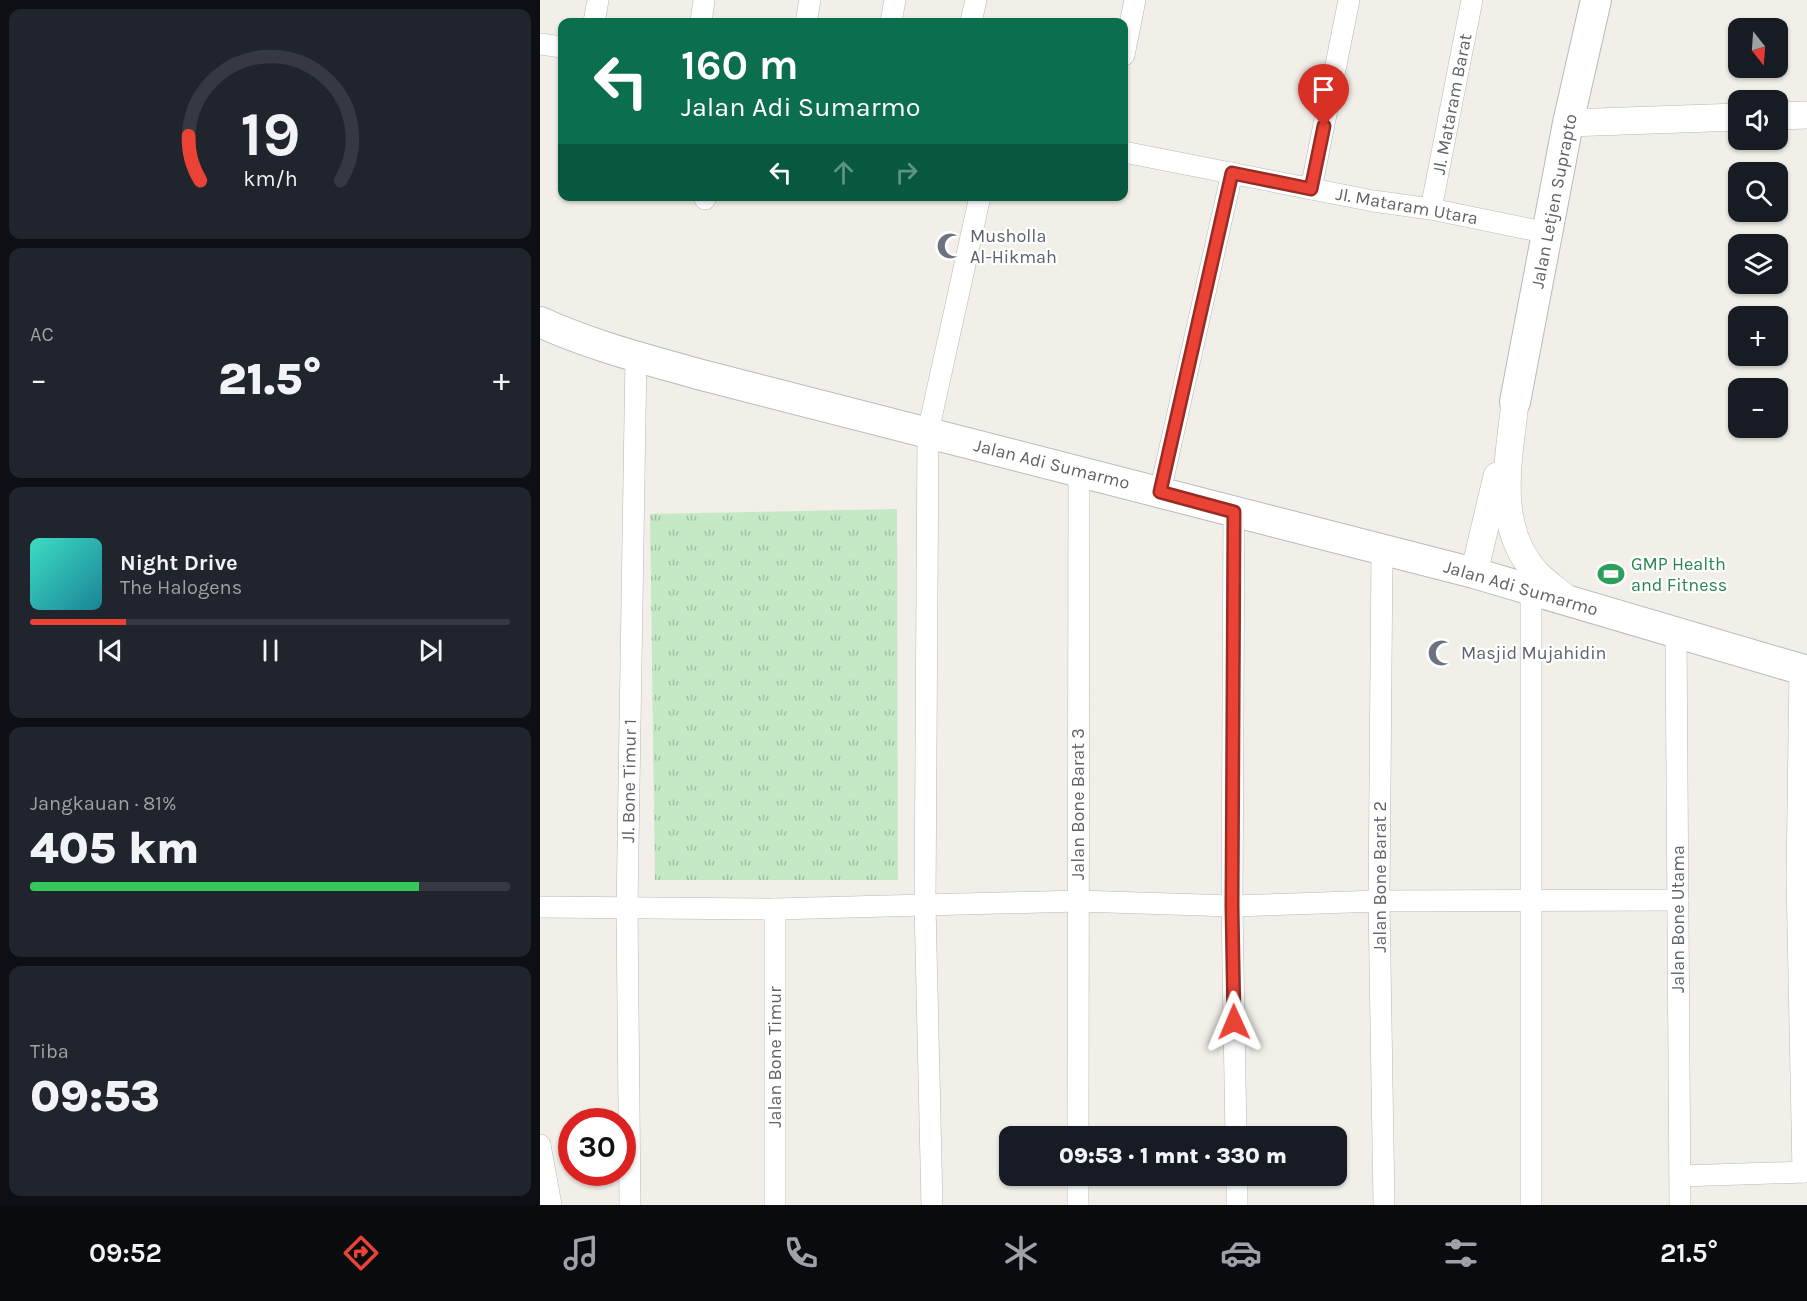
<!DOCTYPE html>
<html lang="id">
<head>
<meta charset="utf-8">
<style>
  body { margin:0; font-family:Karla,sans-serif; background:#20242c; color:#f1f3f6; height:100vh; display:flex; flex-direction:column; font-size:22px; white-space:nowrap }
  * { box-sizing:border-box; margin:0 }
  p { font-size:20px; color:#9ea1a6 }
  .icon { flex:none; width:33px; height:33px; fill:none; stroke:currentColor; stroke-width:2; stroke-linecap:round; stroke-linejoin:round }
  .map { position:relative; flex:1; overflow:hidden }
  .sheet { display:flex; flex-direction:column; gap:9px; padding:9px; background:#0d0f14; width:540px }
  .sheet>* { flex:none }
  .guide { position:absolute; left:18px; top:18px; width:570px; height:183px; border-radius:12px; box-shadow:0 2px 4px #0004; background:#0b6e4f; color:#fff; overflow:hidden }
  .needle { width:39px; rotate:163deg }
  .buttons { position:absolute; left:1188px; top:18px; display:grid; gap:12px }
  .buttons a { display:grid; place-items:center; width:60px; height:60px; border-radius:12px; background:#171b24; box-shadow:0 2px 4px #0004; font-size:30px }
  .speed { position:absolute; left:18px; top:1108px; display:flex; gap:12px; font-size:30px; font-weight:700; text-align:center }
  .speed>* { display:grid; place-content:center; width:78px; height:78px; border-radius:50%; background:#171b24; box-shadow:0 2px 4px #0004; line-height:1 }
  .speed .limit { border:9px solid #d22; background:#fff; color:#111 }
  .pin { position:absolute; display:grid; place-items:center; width:51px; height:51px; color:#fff; margin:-62px -26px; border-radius:50% 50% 50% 0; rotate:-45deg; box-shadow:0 0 6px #0007 }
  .pin .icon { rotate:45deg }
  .me { position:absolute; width:66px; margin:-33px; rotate:359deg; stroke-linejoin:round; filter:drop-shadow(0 0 4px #0008) }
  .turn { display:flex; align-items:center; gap:21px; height:126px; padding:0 24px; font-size:27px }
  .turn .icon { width:78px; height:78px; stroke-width:2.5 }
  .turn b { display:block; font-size:42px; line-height:51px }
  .lanes { display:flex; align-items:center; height:57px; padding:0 24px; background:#0003; justify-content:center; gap:30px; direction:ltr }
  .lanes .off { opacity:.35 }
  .big { font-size:45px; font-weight:800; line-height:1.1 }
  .sheet .card { flex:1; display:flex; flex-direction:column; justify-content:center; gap:9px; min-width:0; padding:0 21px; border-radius:12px; background:#20242c }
  .sheet .dial { align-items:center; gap:0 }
  .dial svg { height:156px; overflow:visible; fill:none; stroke:#363941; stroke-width:7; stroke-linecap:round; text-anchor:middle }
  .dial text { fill:#f1f3f6; stroke:none }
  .song { display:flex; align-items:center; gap:18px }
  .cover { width:72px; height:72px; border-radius:9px; background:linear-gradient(135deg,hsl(170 70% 55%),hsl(190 70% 35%)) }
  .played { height:6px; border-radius:3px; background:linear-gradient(90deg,#ea4335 20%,#363941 20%) }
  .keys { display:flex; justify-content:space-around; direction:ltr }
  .heat { display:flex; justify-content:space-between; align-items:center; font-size:33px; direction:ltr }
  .charge { height:9px; border-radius:4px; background:linear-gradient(90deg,#34c759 81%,#363941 0) }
  .trip { position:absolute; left:459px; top:1126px; width:348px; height:60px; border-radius:12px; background:#171b24; box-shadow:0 2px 4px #0004; font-weight:800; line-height:60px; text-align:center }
  .tab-bar { display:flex; height:96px; justify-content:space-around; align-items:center; background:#090b0e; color:#9ea1a6 }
  .tab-bar .icon { width:42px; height:42px }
  .tab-bar .selected { color:#ea4335 }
  .tab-bar b { font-size:27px; color:#f1f3f6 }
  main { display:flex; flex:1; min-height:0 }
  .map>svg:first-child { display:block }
  .grass { fill:url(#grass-tufts) }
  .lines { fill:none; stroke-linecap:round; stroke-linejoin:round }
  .minor-casing { stroke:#b5b8bc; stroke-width:22 }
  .tertiary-casing { stroke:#b5b8bc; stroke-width:28 }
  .secondary-casing { stroke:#b6babf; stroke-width:32 }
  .minor { stroke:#fff; stroke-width:21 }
  .tertiary { stroke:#fff; stroke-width:27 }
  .secondary { stroke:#fff; stroke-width:30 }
  .route-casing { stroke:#982c22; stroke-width:15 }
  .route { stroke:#ea4335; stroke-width:10 }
  .labels { text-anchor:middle; stroke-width:4.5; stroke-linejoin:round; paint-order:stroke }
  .street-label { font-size:18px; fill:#5f6368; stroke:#fff }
  .worship-label { font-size:18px; fill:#5b616d; stroke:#fff; text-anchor:start }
  .leisure-label { font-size:18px; fill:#27864d; stroke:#fff; text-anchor:start }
</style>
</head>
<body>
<main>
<section class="sheet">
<div class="card dial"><svg viewBox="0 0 100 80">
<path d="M14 69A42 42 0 1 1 86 69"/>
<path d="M14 69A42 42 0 0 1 8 46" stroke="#ea4335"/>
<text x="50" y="56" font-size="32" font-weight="700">19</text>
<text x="50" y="72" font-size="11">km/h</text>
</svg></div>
<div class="card"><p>AC</p>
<div class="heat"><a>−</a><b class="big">21.5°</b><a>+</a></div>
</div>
<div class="card">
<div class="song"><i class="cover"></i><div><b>Night Drive</b><p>The Halogens</p></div></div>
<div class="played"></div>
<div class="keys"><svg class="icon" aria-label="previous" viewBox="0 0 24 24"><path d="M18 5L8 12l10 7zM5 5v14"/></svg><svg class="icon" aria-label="pause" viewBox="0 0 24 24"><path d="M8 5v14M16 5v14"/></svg><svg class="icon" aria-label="next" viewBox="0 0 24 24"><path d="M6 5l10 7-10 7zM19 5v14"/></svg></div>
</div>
<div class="card"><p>Jangkauan · 81%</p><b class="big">405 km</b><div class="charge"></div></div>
<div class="card"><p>Tiba</p><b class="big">09:53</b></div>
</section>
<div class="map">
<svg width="1267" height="1205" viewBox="0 0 1267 1205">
  <defs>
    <pattern id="grass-tufts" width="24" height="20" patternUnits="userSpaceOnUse" patternTransform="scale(1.5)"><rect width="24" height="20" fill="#c5e8c5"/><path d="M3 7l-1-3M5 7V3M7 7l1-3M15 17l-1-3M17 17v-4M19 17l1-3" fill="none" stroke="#a3c0a4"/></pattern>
  </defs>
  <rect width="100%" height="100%" fill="#f1efe8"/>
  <path class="grass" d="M357 509 358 880H115L110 514Z"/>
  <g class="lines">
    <g class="minor-casing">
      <g id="minor">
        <path d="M54 22 58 0"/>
        <path d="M161 22 164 0"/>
        <path d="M266 22 270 0"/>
        <path d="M351 22 355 0"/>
        <path d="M431 22 436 0"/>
        <path d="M0 44 22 47"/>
        <path d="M584 55 595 0"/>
        <path d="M584 152 833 201 891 209 1008 233"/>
        <path d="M771 189 809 0"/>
        <path d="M165 199V196"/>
        <path d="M891 209 932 0"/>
        <path d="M620 492 692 173"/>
        <path d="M694 512 692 906 696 1137"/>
        <path d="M842 550 839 901 844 1205"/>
        <path d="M1136 632 1140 1205"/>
        <path d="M1260 669 1257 878 1263 1172"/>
        <path d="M0 907 235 909 538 901 692 906 839 901 1138 900"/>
        <path d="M235 909V1205"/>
        <path d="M538 1137 539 471"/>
        <path d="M0 1145 11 1205"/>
        <path d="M538 1176V1205"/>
        <path d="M697 1176V1205"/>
        <path d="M1140 1176 1267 1172"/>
        <path d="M90 1205 87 909 96 356"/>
        <path d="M392 1205 385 905 388 432 440 196"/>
        <path d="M991 1205V589"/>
      </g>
    </g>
    <g class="tertiary-casing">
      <g id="tertiary">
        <path d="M1238 116 1267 115"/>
        <path d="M1028 123 1198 117"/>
        <path d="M975 402C969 460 953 526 997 574 1006 583 1018 591 1028 600"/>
        <path d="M934 573 957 476"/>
      </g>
    </g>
    <g class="secondary-casing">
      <g id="secondary">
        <path d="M0 322C50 345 105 359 158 374L934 573 1267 671"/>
        <path d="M975 402 1028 123 1056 0"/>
      </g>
    </g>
    <use href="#minor" class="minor"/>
    <use href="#tertiary" class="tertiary"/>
    <use href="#secondary" class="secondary"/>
  </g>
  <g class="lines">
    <g class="route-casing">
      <path id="route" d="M694 1022 692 906 694 512 620 492 692 173 771 189 784 126"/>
    </g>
    <use href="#route" class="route"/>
  </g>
  <defs>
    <g id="mosque-bare" transform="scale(2.07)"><path d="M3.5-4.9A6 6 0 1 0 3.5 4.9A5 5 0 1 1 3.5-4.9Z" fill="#6b7280" stroke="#fff" stroke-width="2.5" paint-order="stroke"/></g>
    <g id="stadium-bare" transform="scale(2.07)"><path d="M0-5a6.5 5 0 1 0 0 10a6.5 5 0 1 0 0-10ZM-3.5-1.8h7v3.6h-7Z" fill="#2e9e5b" stroke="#fff" stroke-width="2.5" paint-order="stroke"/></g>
  </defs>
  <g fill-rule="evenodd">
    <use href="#mosque-bare" x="410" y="246"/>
    <use href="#stadium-bare" x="1071" y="574"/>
    <use href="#mosque-bare" x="901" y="653"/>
  </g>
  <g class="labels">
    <g class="street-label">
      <text transform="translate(912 104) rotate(-79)" y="6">Jl. Mataram Barat</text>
      <text transform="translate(1014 201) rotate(-79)" y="6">Jalan Letjen Suprapto</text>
      <text transform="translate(867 206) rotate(10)" y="6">Jl. Mataram Utara</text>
      <text transform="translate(512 464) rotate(14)" y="6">Jalan Adi Sumarmo</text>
      <text transform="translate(981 588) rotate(16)" y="6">Jalan Adi Sumarmo</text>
      <text transform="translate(89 781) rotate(-89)" y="6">Jl. Bone Timur 1</text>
      <text transform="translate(538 804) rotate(-90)" y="6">Jalan Bone Barat 3</text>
      <text transform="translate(840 877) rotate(-90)" y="6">Jalan Bone Barat 2</text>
      <text transform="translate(1138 919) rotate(-90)" y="6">Jalan Bone Utama</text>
      <text transform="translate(235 1057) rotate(-90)" y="6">Jalan Bone Timur</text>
    </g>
    <g class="worship-label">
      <text x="430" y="242">Musholla<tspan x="430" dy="21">Al-Hikmah</tspan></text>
      <text x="921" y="659">Masjid Mujahidin</text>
    </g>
    <g class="leisure-label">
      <text x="1091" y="570">GMP Health<tspan x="1091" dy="21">and Fitness</tspan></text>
    </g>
  </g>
</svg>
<div class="buttons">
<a><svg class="needle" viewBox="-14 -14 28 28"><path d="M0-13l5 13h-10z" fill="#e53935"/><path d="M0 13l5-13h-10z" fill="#9ea1a6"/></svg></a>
<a><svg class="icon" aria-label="sound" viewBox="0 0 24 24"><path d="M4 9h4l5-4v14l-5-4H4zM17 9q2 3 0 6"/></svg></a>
<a><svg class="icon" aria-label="search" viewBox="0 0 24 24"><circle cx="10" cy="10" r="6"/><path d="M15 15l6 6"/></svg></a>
<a><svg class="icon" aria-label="layers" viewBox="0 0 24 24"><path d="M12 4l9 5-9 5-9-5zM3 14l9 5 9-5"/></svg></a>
<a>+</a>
<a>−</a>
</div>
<div class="speed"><div class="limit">30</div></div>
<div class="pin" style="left:784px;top:126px;background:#d93025"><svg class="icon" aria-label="arrive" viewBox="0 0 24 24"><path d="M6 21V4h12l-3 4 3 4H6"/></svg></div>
<svg class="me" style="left:694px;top:1022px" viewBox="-20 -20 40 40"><path d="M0-17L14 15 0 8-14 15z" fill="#ea4335" stroke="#fff" stroke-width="4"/></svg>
<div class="trip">09:53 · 1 mnt · 330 m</div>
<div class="guide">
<div class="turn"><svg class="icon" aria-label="left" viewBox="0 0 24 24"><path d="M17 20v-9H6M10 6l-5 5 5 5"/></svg><div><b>160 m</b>Jalan Adi Sumarmo</div></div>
<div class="lanes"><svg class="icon" aria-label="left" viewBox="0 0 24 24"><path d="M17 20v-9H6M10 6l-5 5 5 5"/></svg><svg class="icon off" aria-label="ahead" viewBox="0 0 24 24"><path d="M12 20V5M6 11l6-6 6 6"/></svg><svg class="icon off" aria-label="right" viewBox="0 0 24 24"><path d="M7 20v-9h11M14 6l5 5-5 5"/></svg></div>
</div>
</div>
</main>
<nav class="tab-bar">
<b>09:52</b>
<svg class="icon selected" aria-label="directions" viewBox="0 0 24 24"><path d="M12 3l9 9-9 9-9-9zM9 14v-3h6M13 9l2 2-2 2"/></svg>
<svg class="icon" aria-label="music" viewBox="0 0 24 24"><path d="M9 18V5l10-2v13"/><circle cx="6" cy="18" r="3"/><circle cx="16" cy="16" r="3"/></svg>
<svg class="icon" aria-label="phone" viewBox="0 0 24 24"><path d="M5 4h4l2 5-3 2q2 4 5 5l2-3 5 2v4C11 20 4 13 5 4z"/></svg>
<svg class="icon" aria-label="climate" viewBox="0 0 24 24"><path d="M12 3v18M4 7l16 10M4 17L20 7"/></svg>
<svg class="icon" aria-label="car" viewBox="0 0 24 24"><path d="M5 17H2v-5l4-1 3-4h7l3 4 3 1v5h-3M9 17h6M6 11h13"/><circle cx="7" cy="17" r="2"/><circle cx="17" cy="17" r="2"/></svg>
<svg class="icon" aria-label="filters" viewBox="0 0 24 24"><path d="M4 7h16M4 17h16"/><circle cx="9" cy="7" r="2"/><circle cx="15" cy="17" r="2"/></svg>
<b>21.5°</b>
</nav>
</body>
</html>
